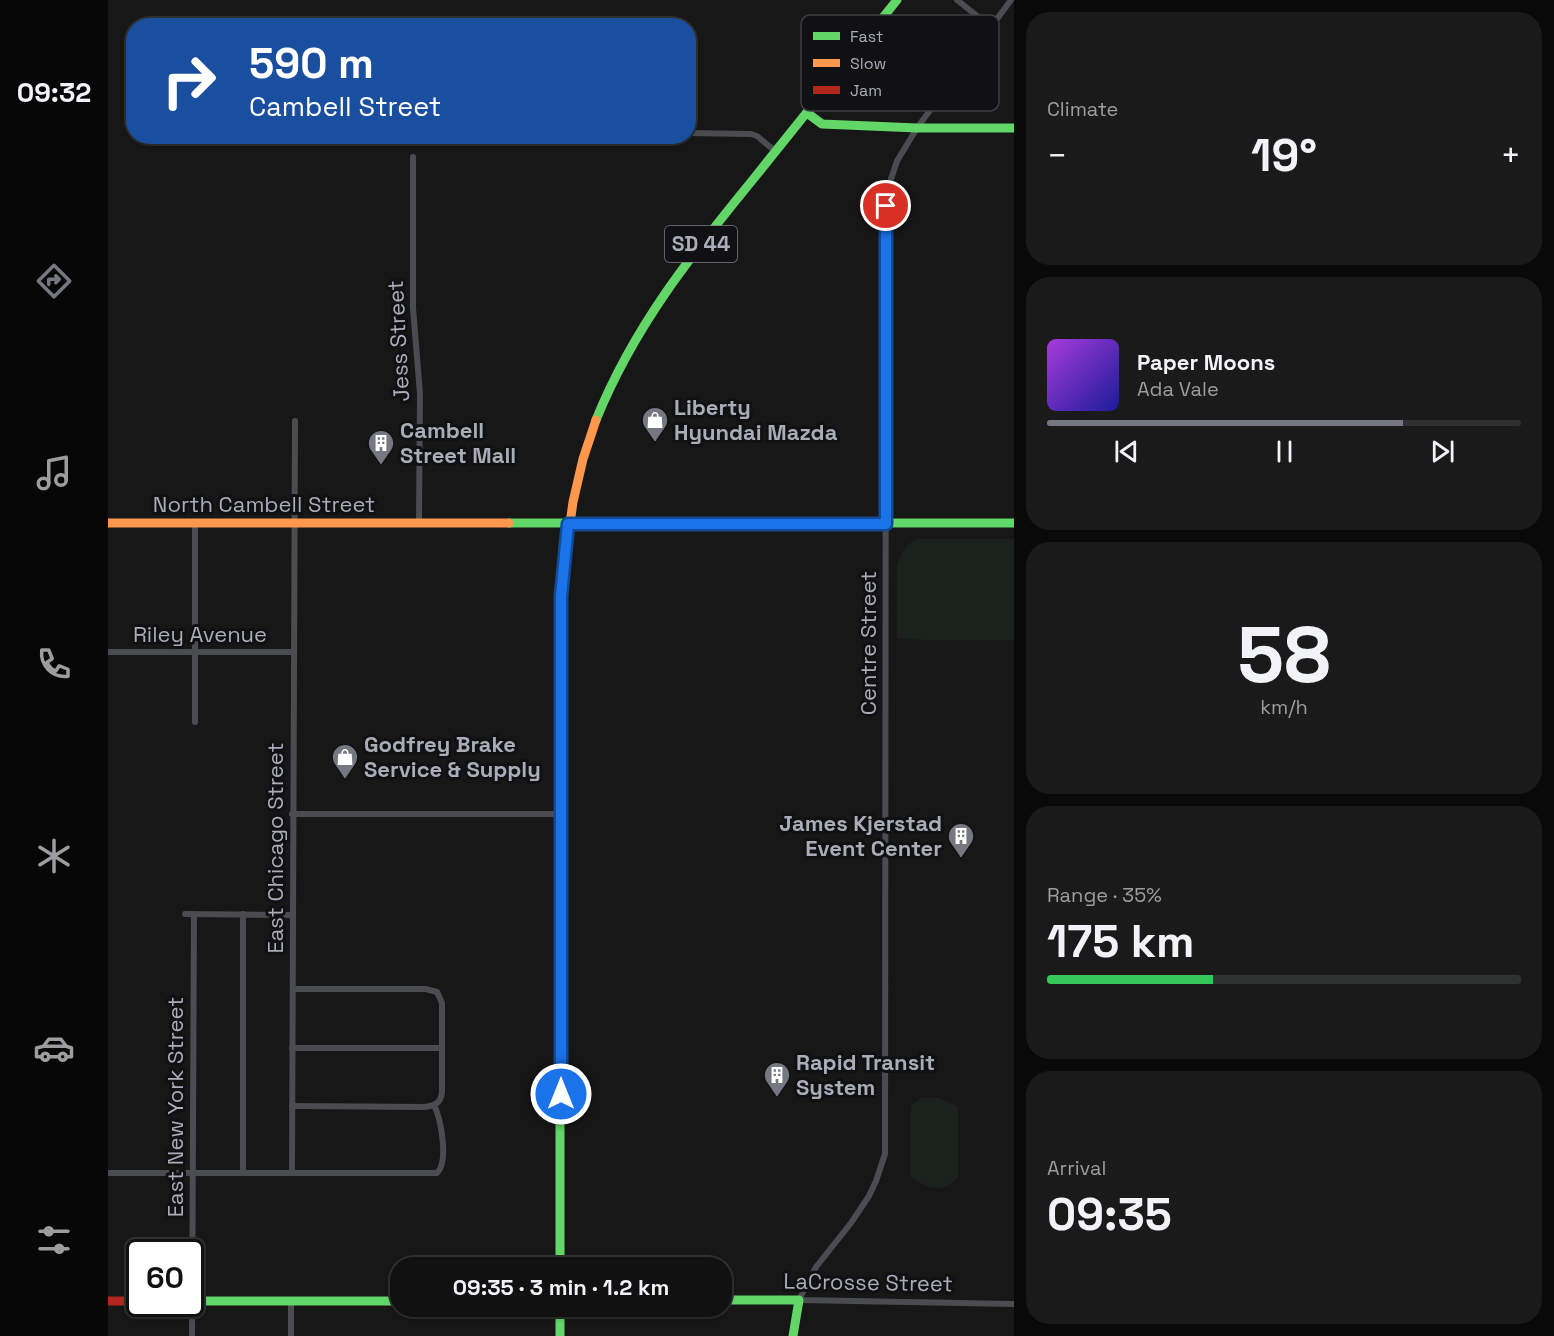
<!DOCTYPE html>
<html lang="en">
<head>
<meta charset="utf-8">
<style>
  body { margin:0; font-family:"Space Grotesk",sans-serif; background:#1a1a1a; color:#f1f3f6; height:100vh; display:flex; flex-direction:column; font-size:22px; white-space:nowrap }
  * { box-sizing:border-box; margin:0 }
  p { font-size:20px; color:#9c9d9f }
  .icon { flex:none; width:33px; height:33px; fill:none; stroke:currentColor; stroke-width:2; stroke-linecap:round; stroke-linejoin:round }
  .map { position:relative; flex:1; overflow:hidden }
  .side { display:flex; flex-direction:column; gap:12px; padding:12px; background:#090909; width:540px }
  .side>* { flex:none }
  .guide { position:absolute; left:18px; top:18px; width:570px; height:126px; border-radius:24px; box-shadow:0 2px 4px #0004,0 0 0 2px #303131; background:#1a4fa0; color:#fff; overflow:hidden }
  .speed { position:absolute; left:18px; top:1239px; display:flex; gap:12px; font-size:30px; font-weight:700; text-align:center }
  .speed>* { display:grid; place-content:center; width:78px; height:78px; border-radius:50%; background:#111; box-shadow:0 2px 4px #0004,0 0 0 2px #303131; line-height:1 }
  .speed .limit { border:3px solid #111; border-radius:9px; background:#fff; color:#111 }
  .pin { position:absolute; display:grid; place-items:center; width:51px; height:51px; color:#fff; margin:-26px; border:3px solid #fff; border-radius:50%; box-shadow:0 2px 6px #0007 }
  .me { position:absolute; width:66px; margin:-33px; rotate:0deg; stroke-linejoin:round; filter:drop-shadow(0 0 4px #0008) }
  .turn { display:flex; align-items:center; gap:21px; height:126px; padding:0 24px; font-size:27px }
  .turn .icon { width:78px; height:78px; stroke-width:2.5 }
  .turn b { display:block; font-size:42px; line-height:51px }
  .big { font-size:45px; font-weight:700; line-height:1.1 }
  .side .card { flex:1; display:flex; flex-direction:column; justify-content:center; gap:9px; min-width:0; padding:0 21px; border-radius:24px; background:#1a1a1a }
  .side .dial { align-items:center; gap:0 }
  .dial b { font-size:78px; line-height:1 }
  .song { display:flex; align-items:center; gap:18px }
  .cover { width:72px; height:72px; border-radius:9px; background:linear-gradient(135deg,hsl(280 70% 55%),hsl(240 70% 35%)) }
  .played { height:6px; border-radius:3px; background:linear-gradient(90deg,#757880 75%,#303131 75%) }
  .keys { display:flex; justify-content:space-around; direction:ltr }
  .heat { display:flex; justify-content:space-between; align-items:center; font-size:33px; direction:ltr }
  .charge { height:9px; border-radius:4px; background:linear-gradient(90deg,#34c759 35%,#303131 0) }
  .trip { position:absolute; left:282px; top:1257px; width:342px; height:60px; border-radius:24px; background:#111; box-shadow:0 2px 4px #0004,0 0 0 2px #303131; font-weight:700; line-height:60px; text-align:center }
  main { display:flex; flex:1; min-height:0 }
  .menu { display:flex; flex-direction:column; width:108px; justify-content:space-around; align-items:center; background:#070707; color:#9c9d9f }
  .menu .icon { width:42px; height:42px }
  .menu .current { color:#757880 }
  .menu b { font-size:27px; color:#f1f3f6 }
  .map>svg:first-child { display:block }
  .green { fill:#1b211c }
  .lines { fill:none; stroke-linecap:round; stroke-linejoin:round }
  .street { stroke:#4b4c50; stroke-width:6 }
  .fast { stroke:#63d668; stroke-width:9 }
  .slow { stroke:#ff974d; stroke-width:9 }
  .jam { stroke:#b3261e; stroke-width:9 }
  .route-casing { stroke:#114b97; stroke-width:15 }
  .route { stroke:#1a73e8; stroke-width:10 }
  .labels { text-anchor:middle; stroke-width:6; stroke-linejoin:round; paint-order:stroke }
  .shield { fill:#111113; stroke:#7b7e86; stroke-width:1.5 }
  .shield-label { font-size:21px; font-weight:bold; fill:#a8adb8 }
  .street-label { font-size:22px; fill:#a8adb8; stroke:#111113 }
  .poi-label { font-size:22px; font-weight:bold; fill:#a8adb8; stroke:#111113; text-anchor:start }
  .key { fill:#111113; stroke:#3e4045; stroke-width:1.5 }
  .key-label { font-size:16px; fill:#a8adb8 }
</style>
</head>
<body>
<main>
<nav class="menu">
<b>09:32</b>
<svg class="icon current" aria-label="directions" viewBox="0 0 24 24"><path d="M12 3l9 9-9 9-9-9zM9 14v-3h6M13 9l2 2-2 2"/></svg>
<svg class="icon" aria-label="music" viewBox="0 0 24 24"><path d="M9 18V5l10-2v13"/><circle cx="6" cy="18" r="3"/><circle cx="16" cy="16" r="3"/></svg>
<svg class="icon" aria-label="phone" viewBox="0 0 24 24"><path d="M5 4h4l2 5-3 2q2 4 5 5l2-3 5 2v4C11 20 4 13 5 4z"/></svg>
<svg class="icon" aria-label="climate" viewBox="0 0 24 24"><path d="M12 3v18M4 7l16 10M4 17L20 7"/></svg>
<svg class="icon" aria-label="car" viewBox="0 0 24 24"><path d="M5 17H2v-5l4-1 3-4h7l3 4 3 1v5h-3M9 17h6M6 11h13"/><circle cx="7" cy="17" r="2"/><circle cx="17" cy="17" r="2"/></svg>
<svg class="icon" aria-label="filters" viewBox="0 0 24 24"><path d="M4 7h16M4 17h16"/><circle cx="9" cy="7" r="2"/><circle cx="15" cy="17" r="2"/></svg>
</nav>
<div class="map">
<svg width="906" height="1336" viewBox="0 0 906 1336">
  <rect width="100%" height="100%" fill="#171717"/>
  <g class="green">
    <path d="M809 539H906V640H814L789 638V568C791 555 796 545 809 539Z"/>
    <path d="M819 1097 831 1098 850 1106V1177C835 1195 818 1189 802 1176L803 1105 813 1098Z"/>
  </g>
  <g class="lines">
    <g class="street">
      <path d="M849 0 883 27"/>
      <path d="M903 0 809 128 789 161 778 194 777 1154 768 1181 761 1196 743 1223 708 1267 691 1300 906 1304"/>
      <path d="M580 133 643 134 649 136 667 151"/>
      <path d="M305 157V308L312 394 311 523"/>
      <path d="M0 652H184"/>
      <path d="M87 722V524"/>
      <path d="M184 814H453"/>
      <path d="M77 914 185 915"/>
      <path d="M184 1048H334"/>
      <path d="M184 1106 316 1107C327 1106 333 1103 334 1092V1003L329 992 318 989H185"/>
      <path d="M0 1173H329C341 1162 333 1119 326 1105"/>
      <path d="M135 1173V914"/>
      <path d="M184 1173 187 421"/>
      <path d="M84 1336 86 914"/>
      <path d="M183 1336V1301"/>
    </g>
    <g class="fast">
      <path d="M699 113 714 124 809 128H906"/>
      <path d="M488 420C526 326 584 254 647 177 694 118 742 59 789 0"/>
      <path d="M401 523H906"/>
      <path d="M452 888V1268"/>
      <path d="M614 1300H691L685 1336"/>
      <path d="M82 1301H292"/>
      <path d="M452 1306V1336"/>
    </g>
    <g class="slow">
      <path d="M0 523H401"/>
      <path d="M452 888V596L465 502 475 459 488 420"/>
    </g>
    <path class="jam" d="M0 1301H32"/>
  </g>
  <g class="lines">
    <g class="route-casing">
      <path id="route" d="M453 1094V596L460 524H778V206"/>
    </g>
    <use href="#route" class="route"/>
  </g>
  <defs>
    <g id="shop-pin" transform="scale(1.35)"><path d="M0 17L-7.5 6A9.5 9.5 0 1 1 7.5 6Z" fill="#757880" stroke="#111113"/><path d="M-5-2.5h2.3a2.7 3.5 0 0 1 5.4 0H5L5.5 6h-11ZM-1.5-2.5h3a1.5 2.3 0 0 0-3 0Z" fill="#fff"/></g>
    <g id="building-pin" transform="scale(1.35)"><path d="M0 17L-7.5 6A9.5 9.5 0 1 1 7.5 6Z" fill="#757880" stroke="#111113"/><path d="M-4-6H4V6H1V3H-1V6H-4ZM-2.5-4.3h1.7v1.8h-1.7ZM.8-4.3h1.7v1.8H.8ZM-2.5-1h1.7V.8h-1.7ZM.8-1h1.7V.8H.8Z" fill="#fff"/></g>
  </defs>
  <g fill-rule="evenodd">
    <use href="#shop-pin" x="547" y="420"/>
    <use href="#building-pin" x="273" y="443"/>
    <use href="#shop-pin" x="237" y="757"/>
    <use href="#building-pin" x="853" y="836"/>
    <use href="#building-pin" x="669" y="1075"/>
  </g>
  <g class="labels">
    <rect class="shield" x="557" y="226" width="72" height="36" rx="4.5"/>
    <g class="shield-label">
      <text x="593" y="251">SD 44</text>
    </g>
    <g class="street-label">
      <text transform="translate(290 341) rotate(-93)" y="8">Jess Street</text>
      <text x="156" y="512">North Cambell Street</text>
      <text x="92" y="642">Riley Avenue</text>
      <text transform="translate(760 643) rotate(-90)" y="8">Centre Street</text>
      <text transform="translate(167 848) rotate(-90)" y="8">East Chicago Street</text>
      <text transform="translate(67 1107) rotate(-90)" y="8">East New York Street</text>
      <text transform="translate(760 1282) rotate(1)" y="8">LaCrosse Street</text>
    </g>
    <g class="poi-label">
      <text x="566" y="415">Liberty<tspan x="566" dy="25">Hyundai Mazda</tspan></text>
      <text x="292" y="438">Cambell<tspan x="292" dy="25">Street Mall</tspan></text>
      <text x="256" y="752">Godfrey Brake<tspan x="256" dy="25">Service &amp; Supply</tspan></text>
      <text x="834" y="831" text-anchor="end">James Kjerstad<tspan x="834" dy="25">Event Center</tspan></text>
      <text x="688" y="1070">Rapid Transit<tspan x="688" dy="25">System</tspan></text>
    </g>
  </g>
  <rect x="693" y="15" width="198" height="96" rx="9" class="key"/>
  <rect x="705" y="32" width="27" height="8" fill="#63d668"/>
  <rect x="705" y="59" width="27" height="8" fill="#ff974d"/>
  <rect x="705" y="86" width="27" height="8" fill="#b3261e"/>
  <g class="key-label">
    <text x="742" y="42">Fast</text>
    <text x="742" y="69">Slow</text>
    <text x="742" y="96">Jam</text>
  </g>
</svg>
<div class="speed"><div class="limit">60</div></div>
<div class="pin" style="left:778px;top:206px;background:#d93025"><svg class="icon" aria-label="arrive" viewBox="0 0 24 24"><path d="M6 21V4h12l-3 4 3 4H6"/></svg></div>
<svg class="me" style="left:453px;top:1094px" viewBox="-20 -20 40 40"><circle r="17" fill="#1a73e8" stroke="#fff" stroke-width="3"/><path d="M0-11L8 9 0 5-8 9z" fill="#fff"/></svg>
<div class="trip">09:35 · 3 min · 1.2 km</div>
<div class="guide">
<div class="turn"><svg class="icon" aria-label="right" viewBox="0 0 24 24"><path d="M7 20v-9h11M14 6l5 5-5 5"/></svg><div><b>590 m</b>Cambell Street</div></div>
</div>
</div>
<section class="side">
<div class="card"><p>Climate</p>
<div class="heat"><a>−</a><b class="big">19°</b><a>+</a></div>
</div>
<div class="card">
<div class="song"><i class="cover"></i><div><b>Paper Moons</b><p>Ada Vale</p></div></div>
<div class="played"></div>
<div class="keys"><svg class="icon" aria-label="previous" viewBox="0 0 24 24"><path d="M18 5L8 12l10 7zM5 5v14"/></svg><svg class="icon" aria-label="pause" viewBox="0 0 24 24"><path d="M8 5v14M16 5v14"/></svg><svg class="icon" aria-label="next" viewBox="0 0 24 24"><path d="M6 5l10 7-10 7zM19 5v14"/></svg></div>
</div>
<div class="card dial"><b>58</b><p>km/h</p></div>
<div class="card"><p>Range · 35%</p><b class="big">175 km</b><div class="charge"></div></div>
<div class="card"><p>Arrival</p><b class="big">09:35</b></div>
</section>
</main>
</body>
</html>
